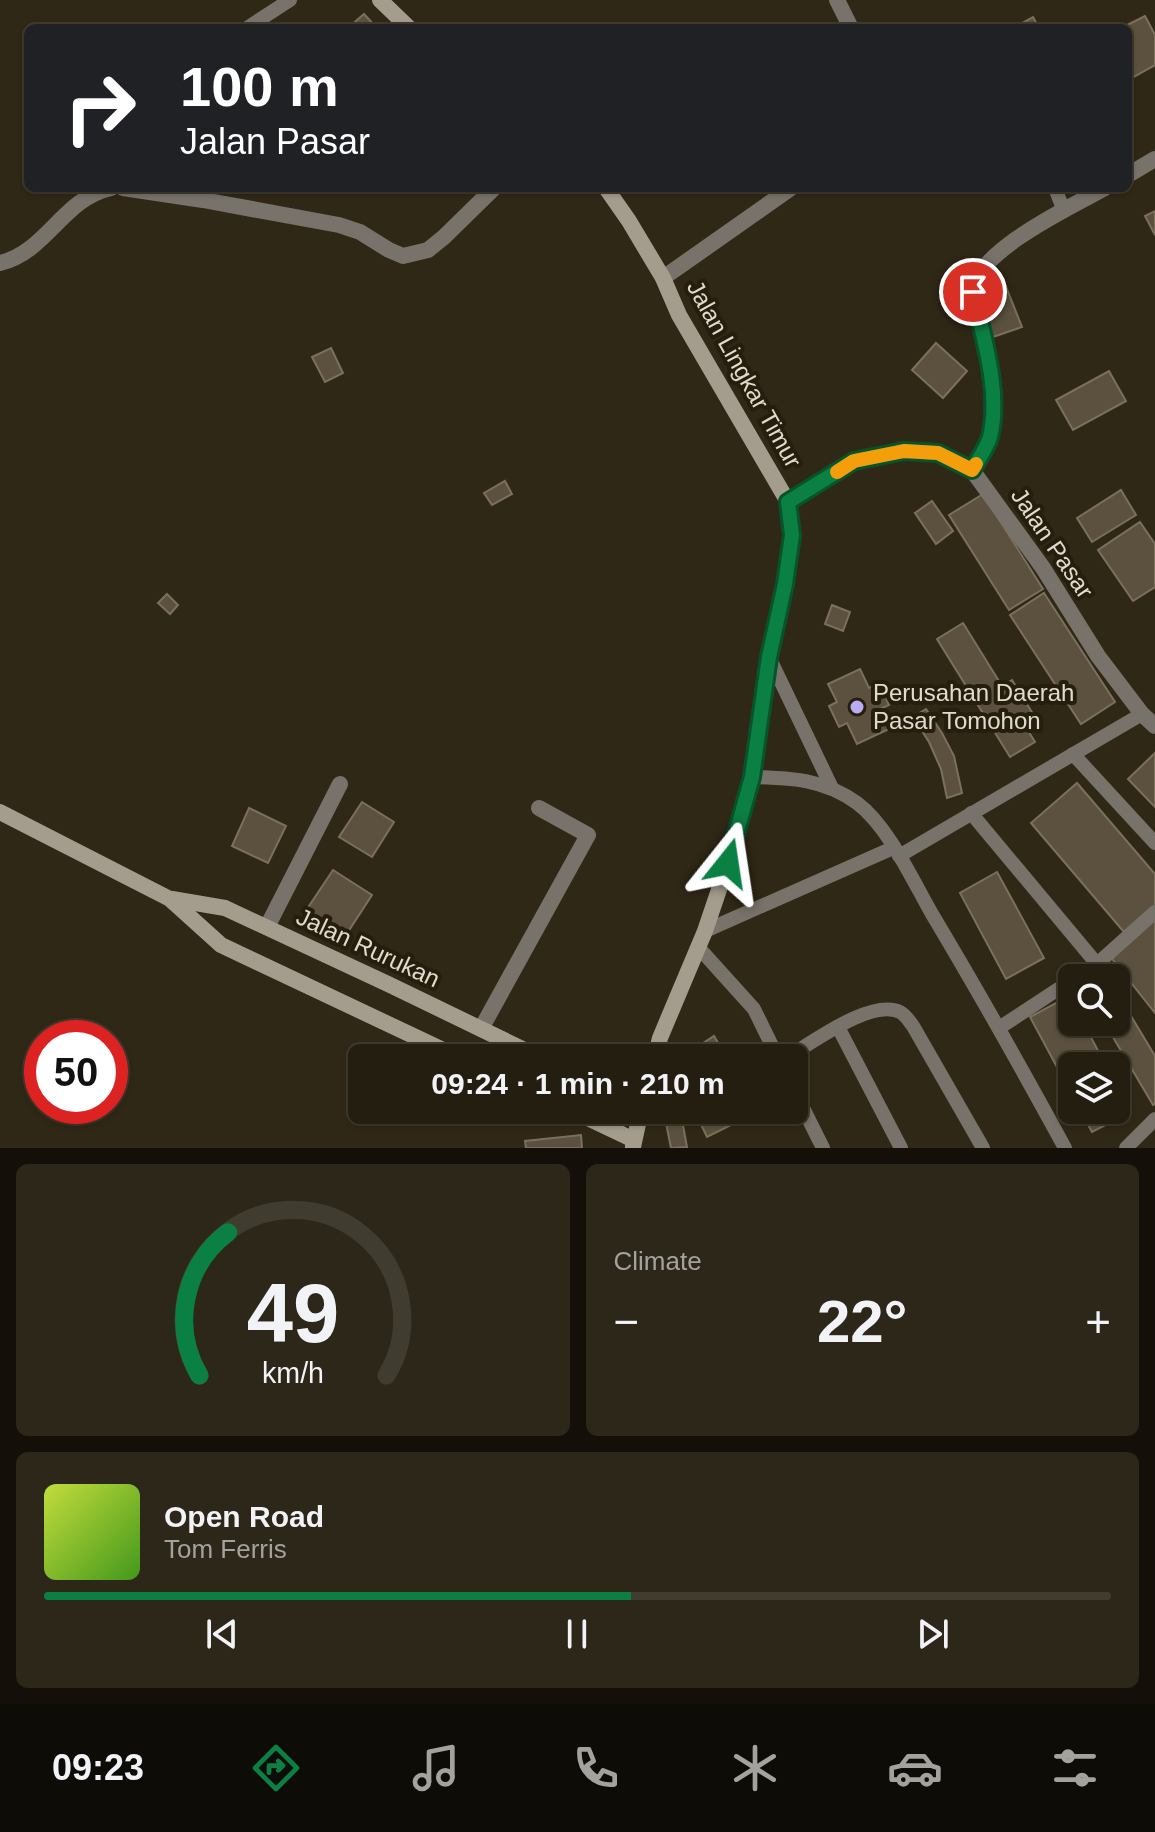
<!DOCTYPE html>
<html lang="en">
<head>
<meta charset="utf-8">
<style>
  body { margin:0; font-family:Helvetica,sans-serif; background:#2c2719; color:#f1f3f6; height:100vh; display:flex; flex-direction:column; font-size:30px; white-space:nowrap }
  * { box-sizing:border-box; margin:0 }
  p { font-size:26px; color:#a3a29f }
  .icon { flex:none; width:44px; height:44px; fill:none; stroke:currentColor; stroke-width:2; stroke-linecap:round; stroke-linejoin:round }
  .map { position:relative; height:1148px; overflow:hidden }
  .panel { display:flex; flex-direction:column; gap:16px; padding:16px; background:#141009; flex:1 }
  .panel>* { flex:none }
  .top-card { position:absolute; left:24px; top:24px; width:1108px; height:168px; border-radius:12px; box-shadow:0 2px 6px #0004,0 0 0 2px #413c30; background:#202124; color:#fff; overflow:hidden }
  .tools { position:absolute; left:1058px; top:964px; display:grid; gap:16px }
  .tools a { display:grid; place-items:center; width:72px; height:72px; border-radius:12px; background:#241e10; box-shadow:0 2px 6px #0004,0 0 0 2px #413c30; font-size:40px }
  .speed { position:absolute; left:24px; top:1020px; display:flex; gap:16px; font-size:40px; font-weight:700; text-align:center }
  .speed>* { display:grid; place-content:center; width:104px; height:104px; border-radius:50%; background:#241e10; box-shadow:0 2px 6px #0004,0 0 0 2px #413c30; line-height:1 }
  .speed .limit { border:12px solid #d22; background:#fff; color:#111 }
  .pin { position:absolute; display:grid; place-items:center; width:68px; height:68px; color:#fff; margin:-34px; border:4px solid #fff; border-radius:50%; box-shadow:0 2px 8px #0007 }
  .me { position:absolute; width:88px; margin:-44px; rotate:15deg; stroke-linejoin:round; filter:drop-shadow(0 0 6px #0008) }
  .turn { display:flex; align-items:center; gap:28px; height:168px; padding:0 24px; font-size:36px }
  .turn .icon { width:104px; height:104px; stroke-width:2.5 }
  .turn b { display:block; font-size:56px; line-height:68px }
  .big { font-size:60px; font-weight:700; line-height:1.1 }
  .panel .tile { flex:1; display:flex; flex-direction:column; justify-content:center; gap:12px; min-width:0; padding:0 28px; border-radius:12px; background:#2c2719 }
  .panel .dial { align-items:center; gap:0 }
  .dial svg { height:208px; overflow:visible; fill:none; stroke:#413c30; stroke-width:7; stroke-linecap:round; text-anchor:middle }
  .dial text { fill:#f1f3f6; stroke:none }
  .song { display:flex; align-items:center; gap:24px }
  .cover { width:96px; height:96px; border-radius:12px; background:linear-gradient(135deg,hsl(70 70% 55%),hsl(100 70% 35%)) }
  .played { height:8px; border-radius:4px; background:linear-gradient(90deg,#0b8043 55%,#413c30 55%) }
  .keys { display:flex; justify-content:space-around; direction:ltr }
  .heat { display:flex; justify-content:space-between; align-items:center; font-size:44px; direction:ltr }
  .panel .tiles { flex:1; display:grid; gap:16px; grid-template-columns:1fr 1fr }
  .tile:last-child { grid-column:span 2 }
  .trip { position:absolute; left:348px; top:1044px; width:460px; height:80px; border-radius:12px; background:#241e10; box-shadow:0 2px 6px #0004,0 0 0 2px #413c30; font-weight:700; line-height:80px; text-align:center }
  .tab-bar { display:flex; height:128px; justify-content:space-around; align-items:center; background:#0e0c06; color:#a3a29f }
  .tab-bar .icon { width:56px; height:56px }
  .tab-bar .selected { color:#0b8043 }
  .tab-bar b { font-size:36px; color:#f1f3f6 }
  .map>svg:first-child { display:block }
  .building { fill:#5b513e; stroke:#7b705c; stroke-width:2 }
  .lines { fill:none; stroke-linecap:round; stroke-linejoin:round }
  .lane { stroke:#77736a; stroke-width:14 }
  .street { stroke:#77736a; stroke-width:16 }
  .secondary { stroke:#a49d8e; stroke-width:16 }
  .route-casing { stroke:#07532c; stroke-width:20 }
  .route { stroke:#0b8043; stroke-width:14 }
  .slow { stroke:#f59e0b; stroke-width:14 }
  .poi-dot { fill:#bbaaf6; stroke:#261e0c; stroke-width:3 }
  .labels { text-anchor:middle; stroke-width:8; stroke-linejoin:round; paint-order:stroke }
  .street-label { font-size:24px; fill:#e0dacf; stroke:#261e0c }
  .poi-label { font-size:24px; fill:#e0dacf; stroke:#261e0c; text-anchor:start }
</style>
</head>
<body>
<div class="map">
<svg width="1155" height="1148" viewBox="0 0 1155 1148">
  <rect width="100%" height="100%" fill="#302816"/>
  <g class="building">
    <path d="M364 14 377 28H348Z"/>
    <path d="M1145 16 1155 35V65L1128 80V28H1121Z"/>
    <path d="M1033 17 1039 28H1013Z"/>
    <path d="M1155 211V235L1145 216Z"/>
    <path d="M1003 279 1022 327 993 337 975 290Z"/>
    <path d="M936 343 967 371 943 398 912 370Z"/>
    <path d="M331 348 343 373 325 382 312 357Z"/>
    <path d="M1109 371 1126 401 1073 430 1056 400Z"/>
    <path d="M505 481 512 494 492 505 484 493Z"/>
    <path d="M1121 490 1136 515 1092 542 1077 518Z"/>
    <path d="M983 494 1043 589 1009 610 949 515Z"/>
    <path d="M932 501 953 531 936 544 915 513Z"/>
    <path d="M1140 522 1155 544V587L1133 601 1098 550Z"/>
    <path d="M1044 593 1115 702 1081 724 1010 615Z"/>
    <path d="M167 594 178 605 170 614 158 603Z"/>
    <path d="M832 605 850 612 843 631 825 624Z"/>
    <path d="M963 623 1002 686 1012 680 1033 714 1022 721 1035 742 1010 757 937 639Z"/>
    <path d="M860 669 869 688 879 683 889 705 880 709 889 729 857 744 847 723 839 727 829 706 837 702 828 684Z"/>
    <path d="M926 709 942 733 954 756 962 793 947 798 941 769 929 742 913 717Z"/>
    <path d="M1155 753V807L1128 779Z"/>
    <path d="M1077 783 1155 874V905L1124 932 1031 823Z"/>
    <path d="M362 802 394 822 372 857 339 837Z"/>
    <path d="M249 808 286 826 268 863 232 846Z"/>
    <path d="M333 870 372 895 344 938 305 912Z"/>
    <path d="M997 872 1044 958 1006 979 960 893Z"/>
    <path d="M1155 918V1013L1109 955Z"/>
    <path d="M1116 991 1155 1056V1104L1153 1105 1104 1022H1116Z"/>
    <path d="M1069 996 1072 1002V1022H1083L1106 1066H1072V1095L1030 1017Z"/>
    <path d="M714 1036 727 1058H703L697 1047Z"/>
    <path d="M1116 1084 1131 1112 1092 1132 1080 1110H1116Z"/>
    <path d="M694 1110H733L739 1121 707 1137Z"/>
    <path d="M682 1120 687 1147 671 1148 666 1123Z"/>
    <path d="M581 1135 582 1148H526L525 1141Z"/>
  </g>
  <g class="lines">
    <g class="lane">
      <path d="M247 28 290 0"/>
      <path d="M1055 188 1064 211"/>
      <path d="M769 657 832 788"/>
      <path d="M1073 754 1155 843"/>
      <path d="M752 777C791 778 824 779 857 803 888 826 912 879 932 914 978 991 1022 1069 1065 1148"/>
      <path d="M971 813 1097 964"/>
      <path d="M899 856 1142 714"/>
      <path d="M705 931 893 848"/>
      <path d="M699 948 754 1009 778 1058"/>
      <path d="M1075 978 1097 964 1155 912"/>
      <path d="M838 1027 901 1148"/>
      <path d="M999 1028 1072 980"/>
      <path d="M786 1058C812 1043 871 998 900 1012 906 1015 909 1021 913 1026L983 1148"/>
      <path d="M794 1090 823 1148"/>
      <path d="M1126 1148 1155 1119"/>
    </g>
    <g class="street">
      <path d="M837 0 851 28"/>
      <path d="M1128 175 1155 159"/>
      <path d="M123 188 203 200 339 225 360 232 389 250 403 256 428 250 444 237 494 188"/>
      <path d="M0 263C48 251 62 199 111 188"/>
      <path d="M663 278 791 188"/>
      <path d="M972 470C978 460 987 448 990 437 1001 393 983 336 973 292 974 252 1072 206 1105 188"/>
      <path d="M788 502 854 461 904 451 938 453 972 470 1043 568 1098 656 1142 714 1155 726"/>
      <path d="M267 927 340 784"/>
      <path d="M481 1029 588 835 539 808"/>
    </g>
    <g class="secondary">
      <path d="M380 0 409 28"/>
      <path d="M606 188 629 221 663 278 679 315 788 502 792 535 785 584 769 657 752 777 728 863 705 931 660 1038 655 1058"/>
      <path d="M0 812 170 899 221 945 460 1058"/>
      <path d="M172 899 225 908 388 984 541 1058"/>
      <path d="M571 1110 634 1140"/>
      <path d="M633 1147 641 1110"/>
    </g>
  </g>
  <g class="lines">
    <g class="route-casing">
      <path id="route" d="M728 863 752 777 769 657 785 584 792 535 788 502 854 461 904 451 938 453 972 470C978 460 987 448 990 437 1001 392 983 336 973 292"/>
    </g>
    <use href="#route" class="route"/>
    <path class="slow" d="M837 472 854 461 904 451 938 453 972 470 976 464"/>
  </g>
  <circle class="poi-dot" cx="857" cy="707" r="8"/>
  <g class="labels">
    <g class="street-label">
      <text transform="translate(744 374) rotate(61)" y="8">Jalan Lingkar Timur</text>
      <text transform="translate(1052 543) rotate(56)" y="8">Jalan Pasar</text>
      <text transform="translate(368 948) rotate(25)" y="8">Jalan Rurukan</text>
    </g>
    <g class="poi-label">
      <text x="873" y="701">Perusahan Daerah<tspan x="873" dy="28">Pasar Tomohon</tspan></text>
    </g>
  </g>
</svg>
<div class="tools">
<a><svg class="icon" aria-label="search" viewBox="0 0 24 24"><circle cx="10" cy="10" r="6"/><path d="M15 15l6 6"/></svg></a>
<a><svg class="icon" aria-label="layers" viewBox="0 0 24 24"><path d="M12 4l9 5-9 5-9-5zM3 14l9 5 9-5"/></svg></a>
</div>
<div class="speed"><div class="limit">50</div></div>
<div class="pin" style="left:973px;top:292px;background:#d93025"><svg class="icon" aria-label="arrive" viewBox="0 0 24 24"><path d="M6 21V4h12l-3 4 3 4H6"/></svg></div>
<svg class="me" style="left:728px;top:863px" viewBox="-20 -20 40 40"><path d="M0-17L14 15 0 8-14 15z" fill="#0b8043" stroke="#fff" stroke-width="4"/></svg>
<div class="trip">09:24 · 1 min · 210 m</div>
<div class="top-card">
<div class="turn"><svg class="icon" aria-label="right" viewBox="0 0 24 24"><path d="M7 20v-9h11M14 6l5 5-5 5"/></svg><div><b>100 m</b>Jalan Pasar</div></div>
</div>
</div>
<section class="panel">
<div class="tiles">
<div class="tile dial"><svg viewBox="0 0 100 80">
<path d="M14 69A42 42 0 1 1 86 69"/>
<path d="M14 69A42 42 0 0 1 25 14" stroke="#0b8043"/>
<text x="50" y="56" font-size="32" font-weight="700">49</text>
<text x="50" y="72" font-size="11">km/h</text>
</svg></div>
<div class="tile"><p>Climate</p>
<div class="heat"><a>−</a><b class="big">22°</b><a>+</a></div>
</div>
<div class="tile">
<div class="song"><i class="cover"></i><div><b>Open Road</b><p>Tom Ferris</p></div></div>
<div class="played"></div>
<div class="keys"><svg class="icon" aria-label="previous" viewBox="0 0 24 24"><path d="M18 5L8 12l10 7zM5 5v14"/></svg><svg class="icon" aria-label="pause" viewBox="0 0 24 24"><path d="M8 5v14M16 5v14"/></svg><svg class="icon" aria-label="next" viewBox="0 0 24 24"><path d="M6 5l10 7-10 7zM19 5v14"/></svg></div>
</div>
</div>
</section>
<nav class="tab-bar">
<b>09:23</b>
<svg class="icon selected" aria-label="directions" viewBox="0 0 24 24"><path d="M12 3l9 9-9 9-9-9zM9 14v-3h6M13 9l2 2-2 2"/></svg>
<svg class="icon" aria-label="music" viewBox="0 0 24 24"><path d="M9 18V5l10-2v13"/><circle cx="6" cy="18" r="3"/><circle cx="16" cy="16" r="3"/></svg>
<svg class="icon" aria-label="phone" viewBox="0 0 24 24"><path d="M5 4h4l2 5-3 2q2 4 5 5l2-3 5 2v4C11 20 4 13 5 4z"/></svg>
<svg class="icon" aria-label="climate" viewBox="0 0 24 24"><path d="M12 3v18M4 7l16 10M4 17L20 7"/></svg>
<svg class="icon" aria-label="car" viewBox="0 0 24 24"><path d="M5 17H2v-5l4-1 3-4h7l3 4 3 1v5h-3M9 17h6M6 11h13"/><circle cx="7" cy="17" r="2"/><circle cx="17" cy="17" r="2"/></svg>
<svg class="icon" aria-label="filters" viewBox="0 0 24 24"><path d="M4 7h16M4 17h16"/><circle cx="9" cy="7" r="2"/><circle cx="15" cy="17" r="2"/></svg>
</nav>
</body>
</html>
